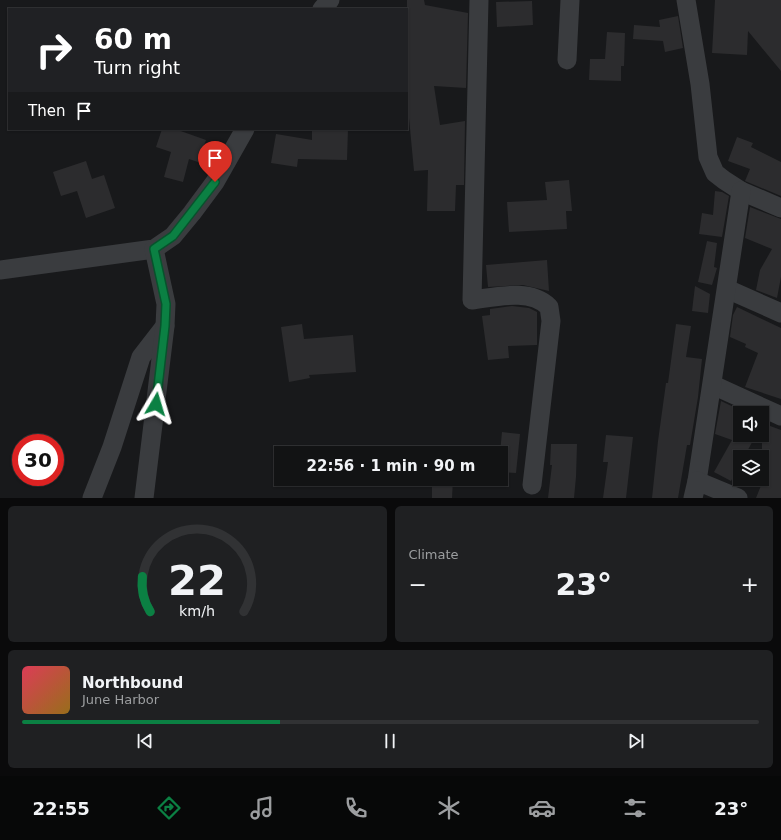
<!DOCTYPE html>
<html lang="en">
<head>
<meta charset="utf-8">
<style>
  body { margin:0; font-family:"DejaVu Sans",sans-serif; background:#1f2022; color:#f1f3f6; height:100vh; display:flex; flex-direction:column; font-size:15px; white-space:nowrap }
  * { box-sizing:border-box; margin:0 }
  p { font-size:13px; color:#9c9ea0 }
  .icon { flex:none; width:22px; height:22px; fill:none; stroke:currentColor; stroke-width:2; stroke-linecap:round; stroke-linejoin:round }
  .map { position:relative; height:498px; overflow:hidden }
  .drawer { display:flex; flex-direction:column; gap:8px; padding:8px; background:#0a0a0b; flex:1 }
  .drawer>* { flex:none }
  .guide { position:absolute; left:8px; top:8px; width:400px; height:122px; border-radius:0px; box-shadow:0 1px 3px #0004,0 0 0 1px #313234; background:#202124; color:#fff; overflow:hidden }
  .controls { position:absolute; left:733px; top:406px; display:grid; gap:8px }
  .controls a { display:grid; place-items:center; width:36px; height:36px; border-radius:0px; background:#121314; box-shadow:0 1px 3px #0004,0 0 0 1px #313234; font-size:20px }
  .speed { position:absolute; left:12px; top:434px; display:flex; gap:8px; font-size:20px; font-weight:700; text-align:center }
  .speed>* { display:grid; place-content:center; width:52px; height:52px; border-radius:50%; background:#121314; box-shadow:0 1px 3px #0004,0 0 0 1px #313234; line-height:1 }
  .speed .limit { border:6px solid #d22; background:#fff; color:#111 }
  .pin { position:absolute; display:grid; place-items:center; width:34px; height:34px; color:#fff; margin:-41px -17px; border-radius:50% 50% 50% 0; rotate:-45deg; box-shadow:0 0 4px #0007 }
  .pin .icon { rotate:45deg }
  .me { position:absolute; width:44px; margin:-22px; rotate:7deg; stroke-linejoin:round; filter:drop-shadow(0 0 3px #0008) }
  .turn { display:flex; align-items:center; gap:14px; height:84px; padding:0 20px; font-size:18px }
  .turn .icon { width:52px; height:52px; stroke-width:2.5 }
  .turn b { display:block; font-size:28px; line-height:34px }
  .then { display:flex; align-items:center; height:38px; padding:0 20px; background:#0003; gap:8px; font-size:15px }
  .big { font-size:30px; font-weight:700; line-height:1.1 }
  .drawer .tile { flex:1; display:flex; flex-direction:column; justify-content:center; gap:6px; min-width:0; padding:0 14px; border-radius:6px; background:#1f2022 }
  .drawer .dial { align-items:center; gap:0 }
  .dial svg { height:104px; overflow:visible; fill:none; stroke:#313234; stroke-width:7; stroke-linecap:round; text-anchor:middle }
  .dial text { fill:#f1f3f6; stroke:none }
  .song { display:flex; align-items:center; gap:12px }
  .cover { width:48px; height:48px; border-radius:6px; background:linear-gradient(135deg,hsl(350 70% 55%),hsl(40 70% 35%)) }
  .played { height:4px; border-radius:2px; background:linear-gradient(90deg,#0b8043 35%,#313234 35%) }
  .keys { display:flex; justify-content:space-around; direction:ltr }
  .heat { display:flex; justify-content:space-between; align-items:center; font-size:22px; direction:ltr }
  .drawer .tiles { flex:1; display:grid; gap:8px; grid-template-columns:1fr 1fr }
  .tile:last-child { grid-column:span 2 }
  .trip { position:absolute; left:274px; top:446px; width:234px; height:40px; border-radius:0px; background:#121314; box-shadow:0 1px 3px #0004,0 0 0 1px #313234; font-weight:700; line-height:40px; text-align:center }
  .dock { display:flex; height:64px; justify-content:space-around; align-items:center; background:#070808; color:#9c9ea0 }
  .dock .icon { width:28px; height:28px }
  .dock .current { color:#0b8043 }
  .dock b { font-size:18px; color:#f1f3f6 }
  .map>svg:first-child { display:block }
  .building { fill:#2c2c2e }
  .lines { fill:none; stroke-linecap:round; stroke-linejoin:round }
  .street { stroke:#3a3c3f; stroke-width:19 }
  .route-casing { stroke:#07532c; stroke-width:10 }
  .route { stroke:#0b8043; stroke-width:7 }
</style>
</head>
<body>
<div class="map">
<svg width="781" height="498" viewBox="0 0 781 498">
  <rect width="100%" height="100%" fill="#18191b"/>
  <g class="building">
    <path d="M407 0H424L425 5 468 13 466 88 434 86 440 125 465 121 464 185H456L455 211H427L428 170 414 171 407 97Z"/>
    <path d="M715 0H781V71L748 31 747 55 712 53Z"/>
    <path d="M532 1 533 25 497 27 496 2Z"/>
    <path d="M678 16 683 48 665 52 663 41 633 39 634 25 660 27 659 20Z"/>
    <path d="M607 32 625 33 624 66H621V81L589 80 590 59H605Z"/>
    <path d="M162 129H175L206 140 198 162 189 159 183 182 164 177 171 152 156 147Z"/>
    <path d="M312 129H348L347 160 298 159 297 167 271 163 276 134 312 140Z"/>
    <path d="M737 137 753 143 751 147 781 162V196L745 181 750 169 728 161Z"/>
    <path d="M86 161 92 179 104 175 115 208 86 218 77 191 61 196 53 172Z"/>
    <path d="M569 180 572 211H566L567 229 509 232 507 202 547 200 545 182Z"/>
    <path d="M715 191 722 192 729 196 722 237 699 234 702 213 713 215Z"/>
    <path d="M750 207 781 219V277L777 298 756 290 760 270 772 249 745 238Z"/>
    <path d="M707 241 717 243 714 267 717 268 712 285 698 282Z"/>
    <path d="M547 260 549 291 523 285 488 287 486 265Z"/>
    <path d="M695 286 710 294 708 313 692 311Z"/>
    <path d="M512 306 529 308 537 312V345L508 346 509 358 488 360 482 316 490 315V309Z"/>
    <path d="M737 307 781 328V399L745 387 758 353 745 347 746 344 730 337 733 315Z"/>
    <path d="M302 324 304 339 353 335 356 372 309 375 310 378 289 382 281 327Z"/>
    <path d="M676 324 691 326 686 357 702 359 698 397 690 445H687L678 498H652L658 441 666 383H668Z"/>
    <path d="M721 401 740 410 738 414H740V435H756L744 457H740V464L731 481 714 472 732 440 715 434Z"/>
    <path d="M762 423 781 430V498H756L762 483Z"/>
    <path d="M502 432 520 434 516 473 501 472 500 453Z"/>
    <path d="M606 435 633 437 626 498H603L608 462H603Z"/>
    <path d="M551 444H577L576 477 574 498H548L552 465H550Z"/>
    <path d="M432 479H453L452 498H432Z"/>
  </g>
  <g class="lines">
    <g class="street">
      <path d="M479 0C477 100 474 200 472 300 496 297 530 288 549 307L551 321 532 485"/>
      <path d="M686 0 700 84 708 157 715 173 724 180 741 191 781 208"/>
      <path d="M322 9 330 0"/>
      <path d="M567 60 570 0"/>
      <path d="M0 270 154 249 173 236 192 213 215 182 245 129"/>
      <path d="M727 289 781 313"/>
      <path d="M713 385 781 416"/>
      <path d="M697 481 741 191"/>
      <path d="M92 498 112 447 141 357 165 326"/>
      <path d="M144 498 165 326 166 304 154 249"/>
      <path d="M693 498 697 481 738 498"/>
    </g>
  </g>
  <g class="lines">
    <g class="route-casing">
      <path id="route" d="M156 404 165 326 166 304 154 249 173 236 215 182"/>
    </g>
    <use href="#route" class="route"/>
  </g>
</svg>
<div class="controls">
<a><svg class="icon" aria-label="sound" viewBox="0 0 24 24"><path d="M4 9h4l5-4v14l-5-4H4zM17 9q2 3 0 6"/></svg></a>
<a><svg class="icon" aria-label="layers" viewBox="0 0 24 24"><path d="M12 4l9 5-9 5-9-5zM3 14l9 5 9-5"/></svg></a>
</div>
<div class="speed"><div class="limit">30</div></div>
<div class="pin" style="left:215px;top:182px;background:#d93025"><svg class="icon" aria-label="arrive" viewBox="0 0 24 24"><path d="M6 21V4h12l-3 4 3 4H6"/></svg></div>
<svg class="me" style="left:156px;top:404px" viewBox="-20 -20 40 40"><path d="M0-17L14 15 0 8-14 15z" fill="#0b8043" stroke="#fff" stroke-width="4"/></svg>
<div class="trip">22:56 · 1 min · 90 m</div>
<div class="guide">
<div class="turn"><svg class="icon" aria-label="right" viewBox="0 0 24 24"><path d="M7 20v-9h11M14 6l5 5-5 5"/></svg><div><b>60 m</b>Turn right</div></div>
<div class="then">Then<svg class="icon" aria-label="arrive" viewBox="0 0 24 24"><path d="M6 21V4h12l-3 4 3 4H6"/></svg></div>
</div>
</div>
<section class="drawer">
<div class="tiles">
<div class="tile dial"><svg viewBox="0 0 100 80">
<path d="M14 69A42 42 0 1 1 86 69"/>
<path d="M14 69A42 42 0 0 1 8 42" stroke="#0b8043"/>
<text x="50" y="56" font-size="32" font-weight="700">22</text>
<text x="50" y="72" font-size="11">km/h</text>
</svg></div>
<div class="tile"><p>Climate</p>
<div class="heat"><a>−</a><b class="big">23°</b><a>+</a></div>
</div>
<div class="tile">
<div class="song"><i class="cover"></i><div><b>Northbound</b><p>June Harbor</p></div></div>
<div class="played"></div>
<div class="keys"><svg class="icon" aria-label="previous" viewBox="0 0 24 24"><path d="M18 5L8 12l10 7zM5 5v14"/></svg><svg class="icon" aria-label="pause" viewBox="0 0 24 24"><path d="M8 5v14M16 5v14"/></svg><svg class="icon" aria-label="next" viewBox="0 0 24 24"><path d="M6 5l10 7-10 7zM19 5v14"/></svg></div>
</div>
</div>
</section>
<nav class="dock">
<b>22:55</b>
<svg class="icon current" aria-label="directions" viewBox="0 0 24 24"><path d="M12 3l9 9-9 9-9-9zM9 14v-3h6M13 9l2 2-2 2"/></svg>
<svg class="icon" aria-label="music" viewBox="0 0 24 24"><path d="M9 18V5l10-2v13"/><circle cx="6" cy="18" r="3"/><circle cx="16" cy="16" r="3"/></svg>
<svg class="icon" aria-label="phone" viewBox="0 0 24 24"><path d="M5 4h4l2 5-3 2q2 4 5 5l2-3 5 2v4C11 20 4 13 5 4z"/></svg>
<svg class="icon" aria-label="climate" viewBox="0 0 24 24"><path d="M12 3v18M4 7l16 10M4 17L20 7"/></svg>
<svg class="icon" aria-label="car" viewBox="0 0 24 24"><path d="M5 17H2v-5l4-1 3-4h7l3 4 3 1v5h-3M9 17h6M6 11h13"/><circle cx="7" cy="17" r="2"/><circle cx="17" cy="17" r="2"/></svg>
<svg class="icon" aria-label="filters" viewBox="0 0 24 24"><path d="M4 7h16M4 17h16"/><circle cx="9" cy="7" r="2"/><circle cx="15" cy="17" r="2"/></svg>
<b>23°</b>
</nav>
</body>
</html>
